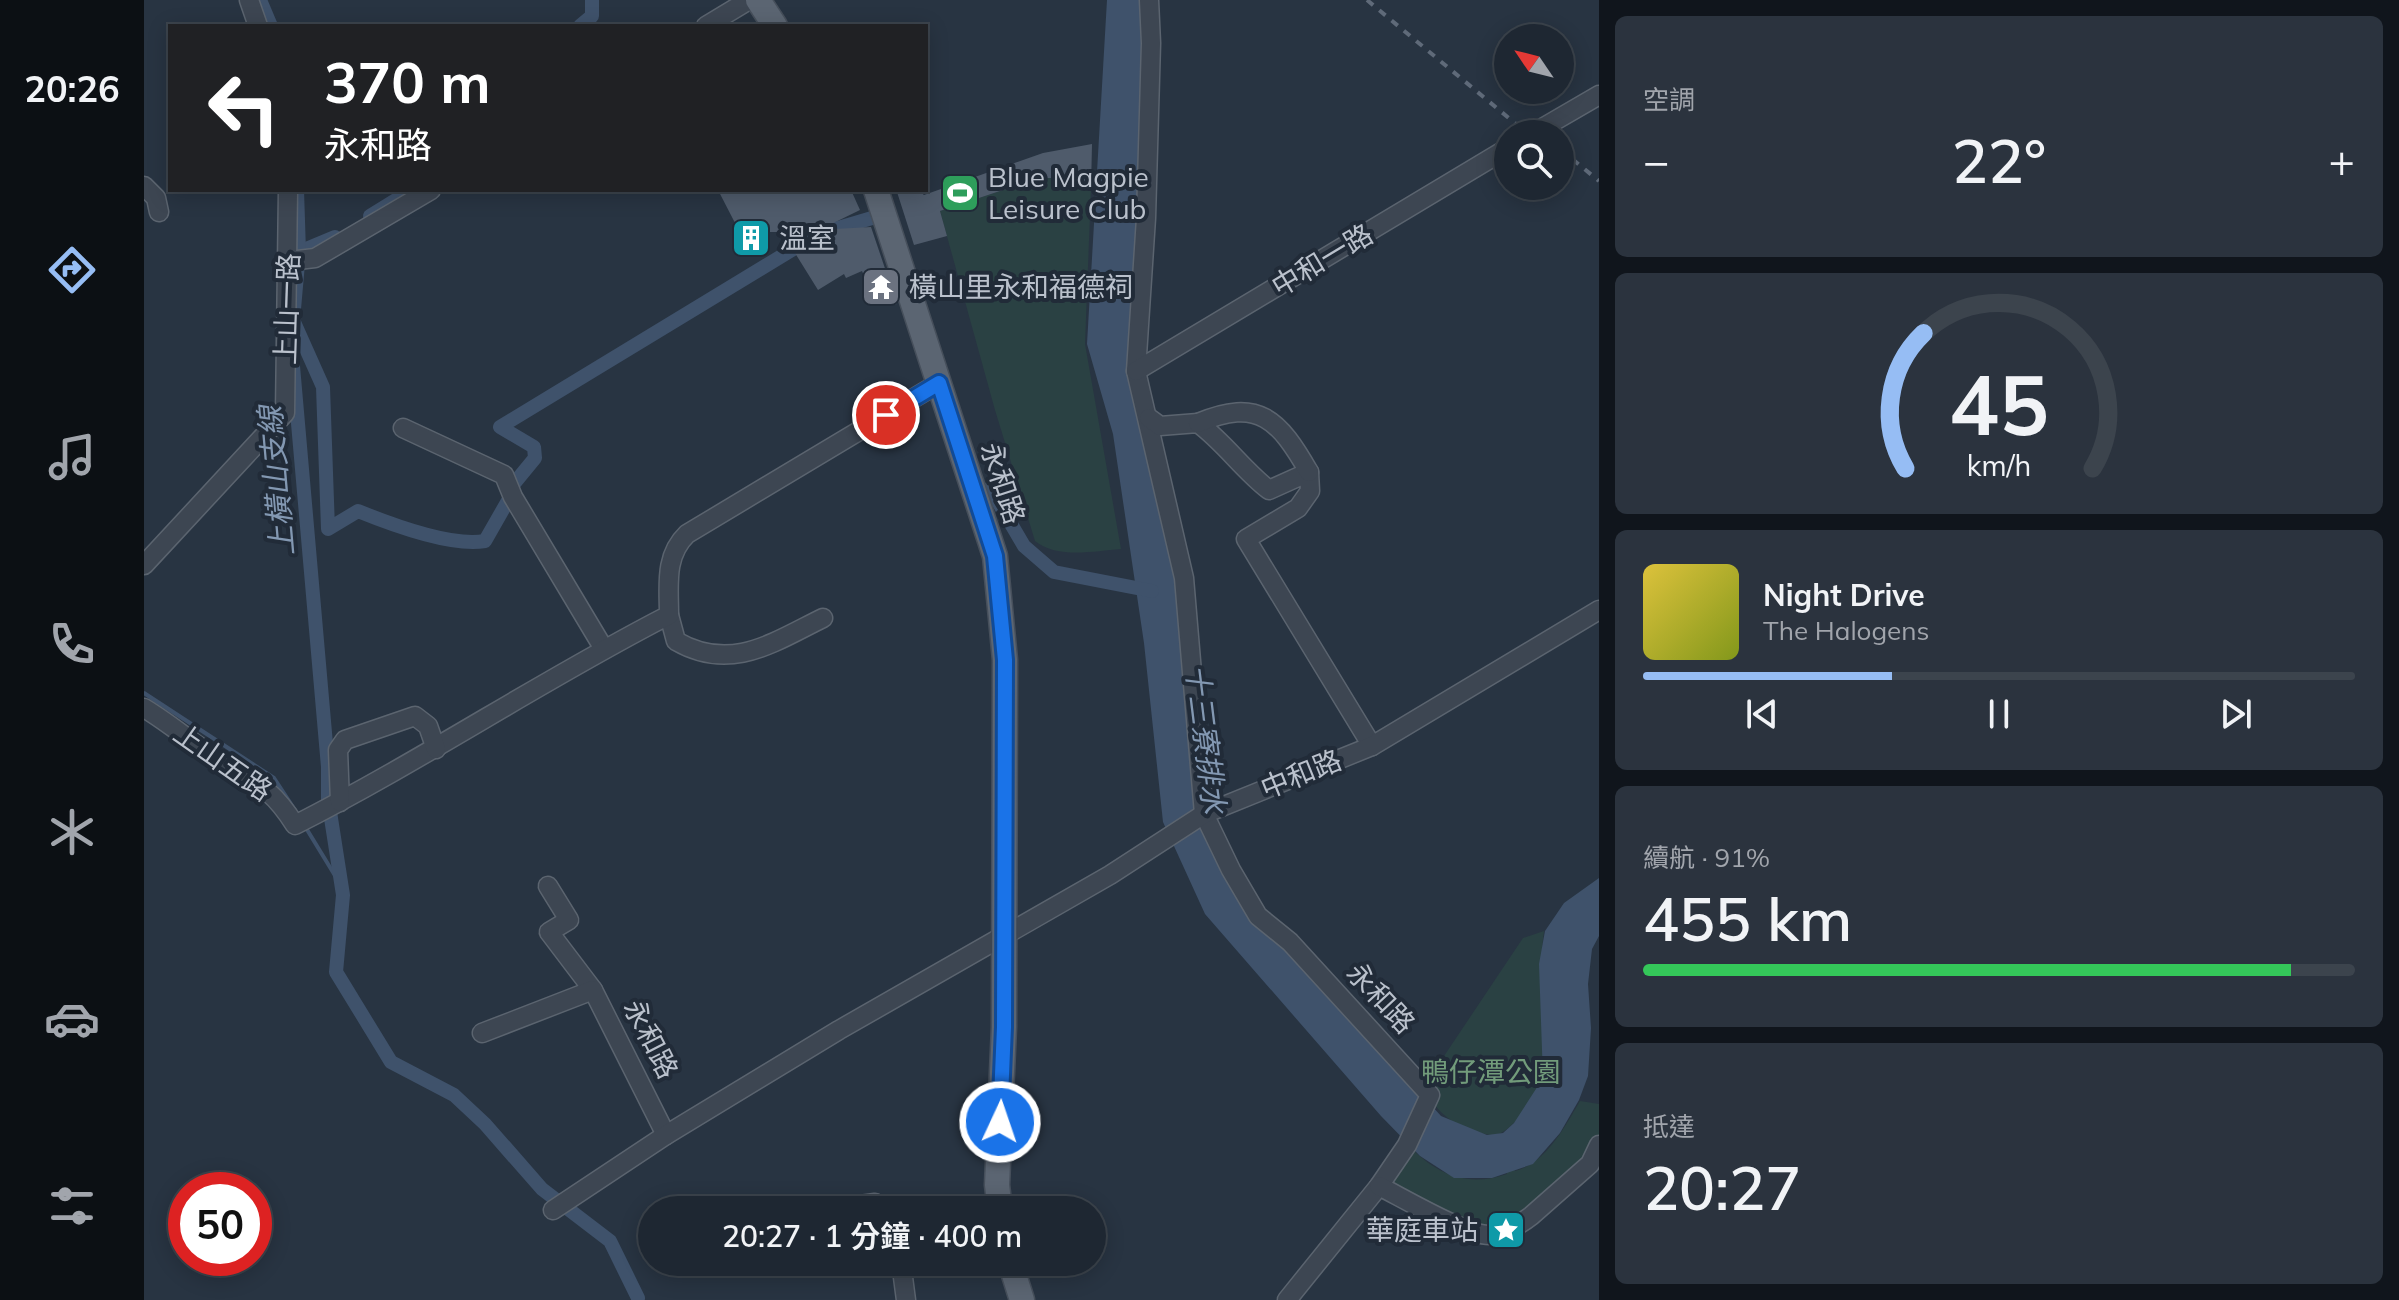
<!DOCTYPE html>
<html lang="zh-TW">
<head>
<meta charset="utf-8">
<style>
  body { margin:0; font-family:Mulish,"Noto Sans TC",sans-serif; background:#2b333e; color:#f1f3f6; height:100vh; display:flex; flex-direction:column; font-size:30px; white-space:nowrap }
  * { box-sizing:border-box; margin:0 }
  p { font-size:26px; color:#a1a5ac }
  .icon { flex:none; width:44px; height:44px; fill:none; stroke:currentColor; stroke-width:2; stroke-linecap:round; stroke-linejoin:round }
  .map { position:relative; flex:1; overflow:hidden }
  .side { display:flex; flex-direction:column; gap:16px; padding:16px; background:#10151c; width:800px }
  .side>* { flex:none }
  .guide { position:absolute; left:24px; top:24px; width:760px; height:168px; border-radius:0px; box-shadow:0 4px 20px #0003,0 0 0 2px #3c444d; background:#202124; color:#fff; overflow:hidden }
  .needle { width:52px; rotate:305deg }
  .buttons { position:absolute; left:1350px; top:24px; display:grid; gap:16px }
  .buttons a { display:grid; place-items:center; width:80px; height:80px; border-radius:50%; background:#1e2732; box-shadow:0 4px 20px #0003,0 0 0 2px #3c444d; font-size:40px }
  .speed { position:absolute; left:24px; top:1172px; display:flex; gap:16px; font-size:40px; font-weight:700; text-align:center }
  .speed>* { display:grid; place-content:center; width:104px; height:104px; border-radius:50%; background:#1e2732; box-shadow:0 4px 20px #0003,0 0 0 2px #3c444d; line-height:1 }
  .speed .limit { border:12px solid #d22; background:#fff; color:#111 }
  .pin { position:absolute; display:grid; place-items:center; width:68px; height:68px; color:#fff; margin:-34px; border:4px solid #fff; border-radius:50%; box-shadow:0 2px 8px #0007 }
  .me { position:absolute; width:88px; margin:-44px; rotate:3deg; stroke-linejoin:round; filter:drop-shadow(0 0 6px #0008) }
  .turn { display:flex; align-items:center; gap:28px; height:168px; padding:0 24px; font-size:36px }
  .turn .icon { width:104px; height:104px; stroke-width:2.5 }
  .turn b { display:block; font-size:56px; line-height:68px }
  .big { font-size:60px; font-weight:600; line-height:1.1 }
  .side .card { flex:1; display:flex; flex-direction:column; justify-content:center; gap:12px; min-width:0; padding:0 28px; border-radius:12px; background:#2b333e }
  .side .dial { align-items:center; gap:0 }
  .dial svg { height:208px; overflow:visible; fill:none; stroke:#3c444d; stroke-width:7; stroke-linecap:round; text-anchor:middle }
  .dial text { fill:#f1f3f6; stroke:none }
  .song { display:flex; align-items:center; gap:24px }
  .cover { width:96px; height:96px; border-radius:12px; background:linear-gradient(135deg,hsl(50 70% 55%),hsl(70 70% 35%)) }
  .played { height:8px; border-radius:4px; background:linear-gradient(90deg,#96bdf4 35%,#3c444d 35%) }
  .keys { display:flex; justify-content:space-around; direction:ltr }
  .heat { display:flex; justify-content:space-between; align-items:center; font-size:44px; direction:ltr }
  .charge { height:12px; border-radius:6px; background:linear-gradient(90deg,#34c759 91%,#3c444d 0) }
  .trip { position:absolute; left:494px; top:1196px; width:468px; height:80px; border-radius:40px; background:#1e2732; box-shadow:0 4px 20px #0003,0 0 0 2px #3c444d; font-weight:600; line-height:80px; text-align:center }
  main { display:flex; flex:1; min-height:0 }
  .tabs { display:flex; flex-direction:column; width:144px; justify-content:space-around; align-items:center; background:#0c1014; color:#a1a5ac }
  .tabs .icon { width:56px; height:56px }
  .tabs .active { color:#96bdf4 }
  .tabs b { font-size:36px; color:#f1f3f6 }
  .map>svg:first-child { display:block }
  .green { fill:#2a4143 }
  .water { fill:#3f526b }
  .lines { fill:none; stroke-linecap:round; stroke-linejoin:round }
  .stream { stroke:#3f526b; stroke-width:4 }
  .canal { stroke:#3f526b; stroke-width:14 }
  .building { fill:#4f5b6b }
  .minor-casing { stroke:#5b646f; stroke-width:21 }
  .major-casing { stroke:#464f5b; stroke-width:27 }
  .minor { stroke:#3d4652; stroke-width:18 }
  .major { stroke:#5b6572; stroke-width:24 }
  .rail { stroke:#5f6a79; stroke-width:4; stroke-dasharray:8 8; stroke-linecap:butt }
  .route-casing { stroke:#114b97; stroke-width:20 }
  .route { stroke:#1a73e8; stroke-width:14 }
  .labels { text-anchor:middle; stroke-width:8; stroke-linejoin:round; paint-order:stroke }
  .poi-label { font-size:28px; fill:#bac1cc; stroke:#212b38; text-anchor:start }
  .street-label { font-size:28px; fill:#bac1cc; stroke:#212b38 }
  .park-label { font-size:28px; fill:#729c7b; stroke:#212b38 }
  .water-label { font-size:30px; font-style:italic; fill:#8398b2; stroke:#212b38 }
</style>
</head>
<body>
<main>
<nav class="tabs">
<b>20:26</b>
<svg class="icon active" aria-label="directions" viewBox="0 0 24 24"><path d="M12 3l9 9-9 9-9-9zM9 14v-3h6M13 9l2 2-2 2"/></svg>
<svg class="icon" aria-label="music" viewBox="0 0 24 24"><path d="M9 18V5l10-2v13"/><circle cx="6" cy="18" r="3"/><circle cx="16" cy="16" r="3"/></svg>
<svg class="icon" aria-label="phone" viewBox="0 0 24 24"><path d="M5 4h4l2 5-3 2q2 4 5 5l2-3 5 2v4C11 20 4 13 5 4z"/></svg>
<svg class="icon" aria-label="climate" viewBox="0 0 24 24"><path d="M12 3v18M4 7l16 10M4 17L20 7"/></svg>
<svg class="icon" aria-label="car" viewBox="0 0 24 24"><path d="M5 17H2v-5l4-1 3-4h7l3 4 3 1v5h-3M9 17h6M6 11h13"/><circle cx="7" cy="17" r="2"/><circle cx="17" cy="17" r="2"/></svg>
<svg class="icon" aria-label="filters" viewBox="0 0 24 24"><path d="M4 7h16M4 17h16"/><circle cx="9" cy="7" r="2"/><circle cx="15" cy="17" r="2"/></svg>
</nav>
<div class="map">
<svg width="1455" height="1300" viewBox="0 0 1455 1300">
  <rect width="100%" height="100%" fill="#283442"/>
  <g class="green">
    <path d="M895 178H928L947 189 941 344 977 549C950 551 913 559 891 541L851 410 796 211Z"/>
    <path d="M1400 931C1393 979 1405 1027 1398 1075 1396 1095 1372 1126 1355 1134L1371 1171C1403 1162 1420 1128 1436 1101L1455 1104V1145L1446 1164 1346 1234 1237 1186 1264 1145C1292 1174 1322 1188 1363 1174L1346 1135C1314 1129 1292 1115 1280 1086L1379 938Z"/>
  </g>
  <path class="water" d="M963 0H999L1003 43 988 372 1036 578 1052 806 1144 946 1297 1116 1343 1135 1359 1133 1370 1123 1399 1078 1395 964 1401 931 1420 903 1455 878V936L1448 949 1444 984 1447 1028 1444 1076 1435 1100 1416 1133 1389 1164 1348 1178H1310L1276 1156 1237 1116 1061 914 1019 822 1000 643 969 434 943 344Z"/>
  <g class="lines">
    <g class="stream">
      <path d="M0 693 130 778 151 810"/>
      <path d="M162 828 198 887"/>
    </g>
    <g class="canal">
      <path d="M116 0 127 26"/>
      <path d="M436 26 448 16V0"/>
      <path d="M226 216 268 190"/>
      <path d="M155 252 191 237"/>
      <path d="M150 309 155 252 153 190"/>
      <path d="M150 322 179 387 184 529 214 511C246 524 307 547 341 541L365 499 368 486 391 458 390 447 356 427 674 234 728 218"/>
      <path d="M149 366 184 767V799L199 895 192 972 247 1062 310 1095 341 1124 398 1189 466 1241 494 1298"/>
      <path d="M846 488 880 546 910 572 1008 591"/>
    </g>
  </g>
  <g class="building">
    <path d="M948 144 947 189 928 178H895L796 211 803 236 770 245 753 192 774 190 780 195 899 153Z"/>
    <path d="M574 190H707L716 210 671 232H611L619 245 606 252Z"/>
    <path d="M727 227 753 304 744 306 731 301 718 271 702 278 700 274 674 290 651 253 690 229Z"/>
  </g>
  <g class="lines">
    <g class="minor-casing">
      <g id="minor">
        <path d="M105 0 114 26"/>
        <path d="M1005 0 1007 43 1002 218 992 371 1040 578 1060 814 1087 870 1114 916 1146 942 1286 1095 1263 1145 1235 1186 1143 1300"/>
        <path d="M562 26 605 0"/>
        <path d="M1388 134 1455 95"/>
        <path d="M0 186 12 198 15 212"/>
        <path d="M145 261 171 258 287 190"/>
        <path d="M992 371 1364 148"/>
        <path d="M1005 418 1016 426 1054 423C1081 443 1098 469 1125 490L1165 472 1166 491 1154 508 1102 539 1228 746"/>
        <path d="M1054 423C1115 397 1135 420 1165 472"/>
        <path d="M259 428 360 475 369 497 460 649"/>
        <path d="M0 565 141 413 144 190"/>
        <path d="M525 615 532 641C587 673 630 642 679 618"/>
        <path d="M0 708C25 723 47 742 72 758 109 782 126 785 151 825 279 760 398 680 525 615 525 586 520 556 543 534L795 383"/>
        <path d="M196 802 194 750 201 740 271 716 284 726 292 749"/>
        <path d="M404 886 425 920 405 932 449 990"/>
        <path d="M338 1033 449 990 522 1135"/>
        <path d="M1235 1186C1259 1198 1323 1236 1346 1235 1359 1234 1377 1224 1387 1216L1446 1164 1455 1145"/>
        <path d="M409 1210 522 1135 695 1030 966 875 1060 814 1228 746 1455 610"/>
        <path d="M703 1210 709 1206 731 1203 738 1210"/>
        <path d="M757 1262 762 1300"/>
      </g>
    </g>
    <g class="major-casing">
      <g id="major">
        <path d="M614 0 631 26"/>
        <path d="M732 190 851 556 861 660 860 1027 853 1185 856 1210"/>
        <path d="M866 1262 878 1300"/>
      </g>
    </g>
    <use href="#minor" class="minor"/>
    <use href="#major" class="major"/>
    <g class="rail">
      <path d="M1223 0 1384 134"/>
      <path d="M1416 149 1455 181"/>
    </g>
  </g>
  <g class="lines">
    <g class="route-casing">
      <path id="route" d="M742 415 795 383 851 556 861 660 860 1027 856 1122"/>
    </g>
    <use href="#route" class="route"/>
  </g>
  <defs>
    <g id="stadium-square" transform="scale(2)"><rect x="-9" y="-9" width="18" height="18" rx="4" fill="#2e9e5b" stroke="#212b38"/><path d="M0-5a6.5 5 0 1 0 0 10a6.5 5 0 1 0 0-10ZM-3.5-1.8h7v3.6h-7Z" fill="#fff"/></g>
    <g id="building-square" transform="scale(2)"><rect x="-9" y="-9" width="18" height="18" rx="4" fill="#0f9aa8" stroke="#212b38"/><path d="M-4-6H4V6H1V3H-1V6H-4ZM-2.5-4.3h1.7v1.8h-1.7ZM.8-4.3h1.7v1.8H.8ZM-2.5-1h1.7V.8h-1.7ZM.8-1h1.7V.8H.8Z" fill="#fff"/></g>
    <g id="temple-square" transform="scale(2)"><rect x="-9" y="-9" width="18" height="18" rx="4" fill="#6b7280" stroke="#212b38"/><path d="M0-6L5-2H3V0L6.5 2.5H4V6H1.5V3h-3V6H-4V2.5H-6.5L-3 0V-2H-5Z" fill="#fff"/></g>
    <g id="sight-square" transform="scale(2)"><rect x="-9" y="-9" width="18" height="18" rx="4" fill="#0f9aa8" stroke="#212b38"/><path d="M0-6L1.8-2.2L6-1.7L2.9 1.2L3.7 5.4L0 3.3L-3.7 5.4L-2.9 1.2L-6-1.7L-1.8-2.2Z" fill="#fff"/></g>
  </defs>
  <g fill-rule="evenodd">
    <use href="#stadium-square" x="816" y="193"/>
    <use href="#building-square" x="607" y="238"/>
    <use href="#temple-square" x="737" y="287"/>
    <use href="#sight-square" x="1362" y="1230"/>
  </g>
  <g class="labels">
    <g class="poi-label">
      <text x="844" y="187">Blue Magpie<tspan x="844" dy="32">Leisure Club</tspan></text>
      <text x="635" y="248">溫室</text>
      <text x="765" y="297">橫山里永和福德祠</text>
      <text x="1334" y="1240" text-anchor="end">華庭車站</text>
    </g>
    <g class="street-label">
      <text transform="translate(1178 260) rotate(-31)" y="10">中和一路</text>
      <text transform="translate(143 309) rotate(-88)" y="10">上山一路</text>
      <text transform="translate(859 483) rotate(72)" y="10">永和路</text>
      <text transform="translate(79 762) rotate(35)" y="10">上山五路</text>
      <text transform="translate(1157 774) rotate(-22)" y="10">中和路</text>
      <text transform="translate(1237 998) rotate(47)" y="10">永和路</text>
      <text transform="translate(507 1039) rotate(63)" y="10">永和路</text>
    </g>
    <g class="park-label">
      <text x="1347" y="1082">鴨仔潭公園</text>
    </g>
    <g class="water-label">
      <text transform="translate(133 481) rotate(-95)" y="10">上橫山支線</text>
      <text transform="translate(1061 739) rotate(83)" y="10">十三寮排水</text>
    </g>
  </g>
</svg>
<div class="buttons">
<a><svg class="needle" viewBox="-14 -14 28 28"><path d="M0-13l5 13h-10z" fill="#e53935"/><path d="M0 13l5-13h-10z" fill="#a1a5ac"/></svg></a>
<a><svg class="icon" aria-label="search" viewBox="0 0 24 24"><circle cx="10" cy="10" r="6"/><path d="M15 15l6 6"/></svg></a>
</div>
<div class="speed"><div class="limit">50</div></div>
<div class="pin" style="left:742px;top:415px;background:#d93025"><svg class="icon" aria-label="arrive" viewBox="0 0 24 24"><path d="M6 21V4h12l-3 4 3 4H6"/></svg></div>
<svg class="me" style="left:856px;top:1122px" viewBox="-20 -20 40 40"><circle r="17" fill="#1a73e8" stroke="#fff" stroke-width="3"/><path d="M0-11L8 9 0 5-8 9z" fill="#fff"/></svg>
<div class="trip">20:27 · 1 分鐘 · 400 m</div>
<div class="guide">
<div class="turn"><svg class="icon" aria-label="left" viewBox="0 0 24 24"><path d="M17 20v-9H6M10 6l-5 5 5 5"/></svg><div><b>370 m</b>永和路</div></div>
</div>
</div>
<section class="side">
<div class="card"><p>空調</p>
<div class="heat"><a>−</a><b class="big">22°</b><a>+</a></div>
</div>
<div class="card dial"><svg viewBox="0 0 100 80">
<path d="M14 69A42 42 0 1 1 86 69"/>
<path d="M14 69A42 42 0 0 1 21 17" stroke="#96bdf4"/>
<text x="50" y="56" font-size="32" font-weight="700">45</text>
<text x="50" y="72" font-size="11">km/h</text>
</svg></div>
<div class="card">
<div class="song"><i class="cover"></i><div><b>Night Drive</b><p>The Halogens</p></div></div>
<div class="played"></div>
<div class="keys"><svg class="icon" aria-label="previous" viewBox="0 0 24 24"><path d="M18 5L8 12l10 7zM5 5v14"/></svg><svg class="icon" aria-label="pause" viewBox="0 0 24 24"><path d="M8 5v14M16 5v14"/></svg><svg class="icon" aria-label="next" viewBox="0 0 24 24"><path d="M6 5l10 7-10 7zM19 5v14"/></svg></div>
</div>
<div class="card"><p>續航 · 91%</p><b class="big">455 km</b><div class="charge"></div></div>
<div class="card"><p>抵達</p><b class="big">20:27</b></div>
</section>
</main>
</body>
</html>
